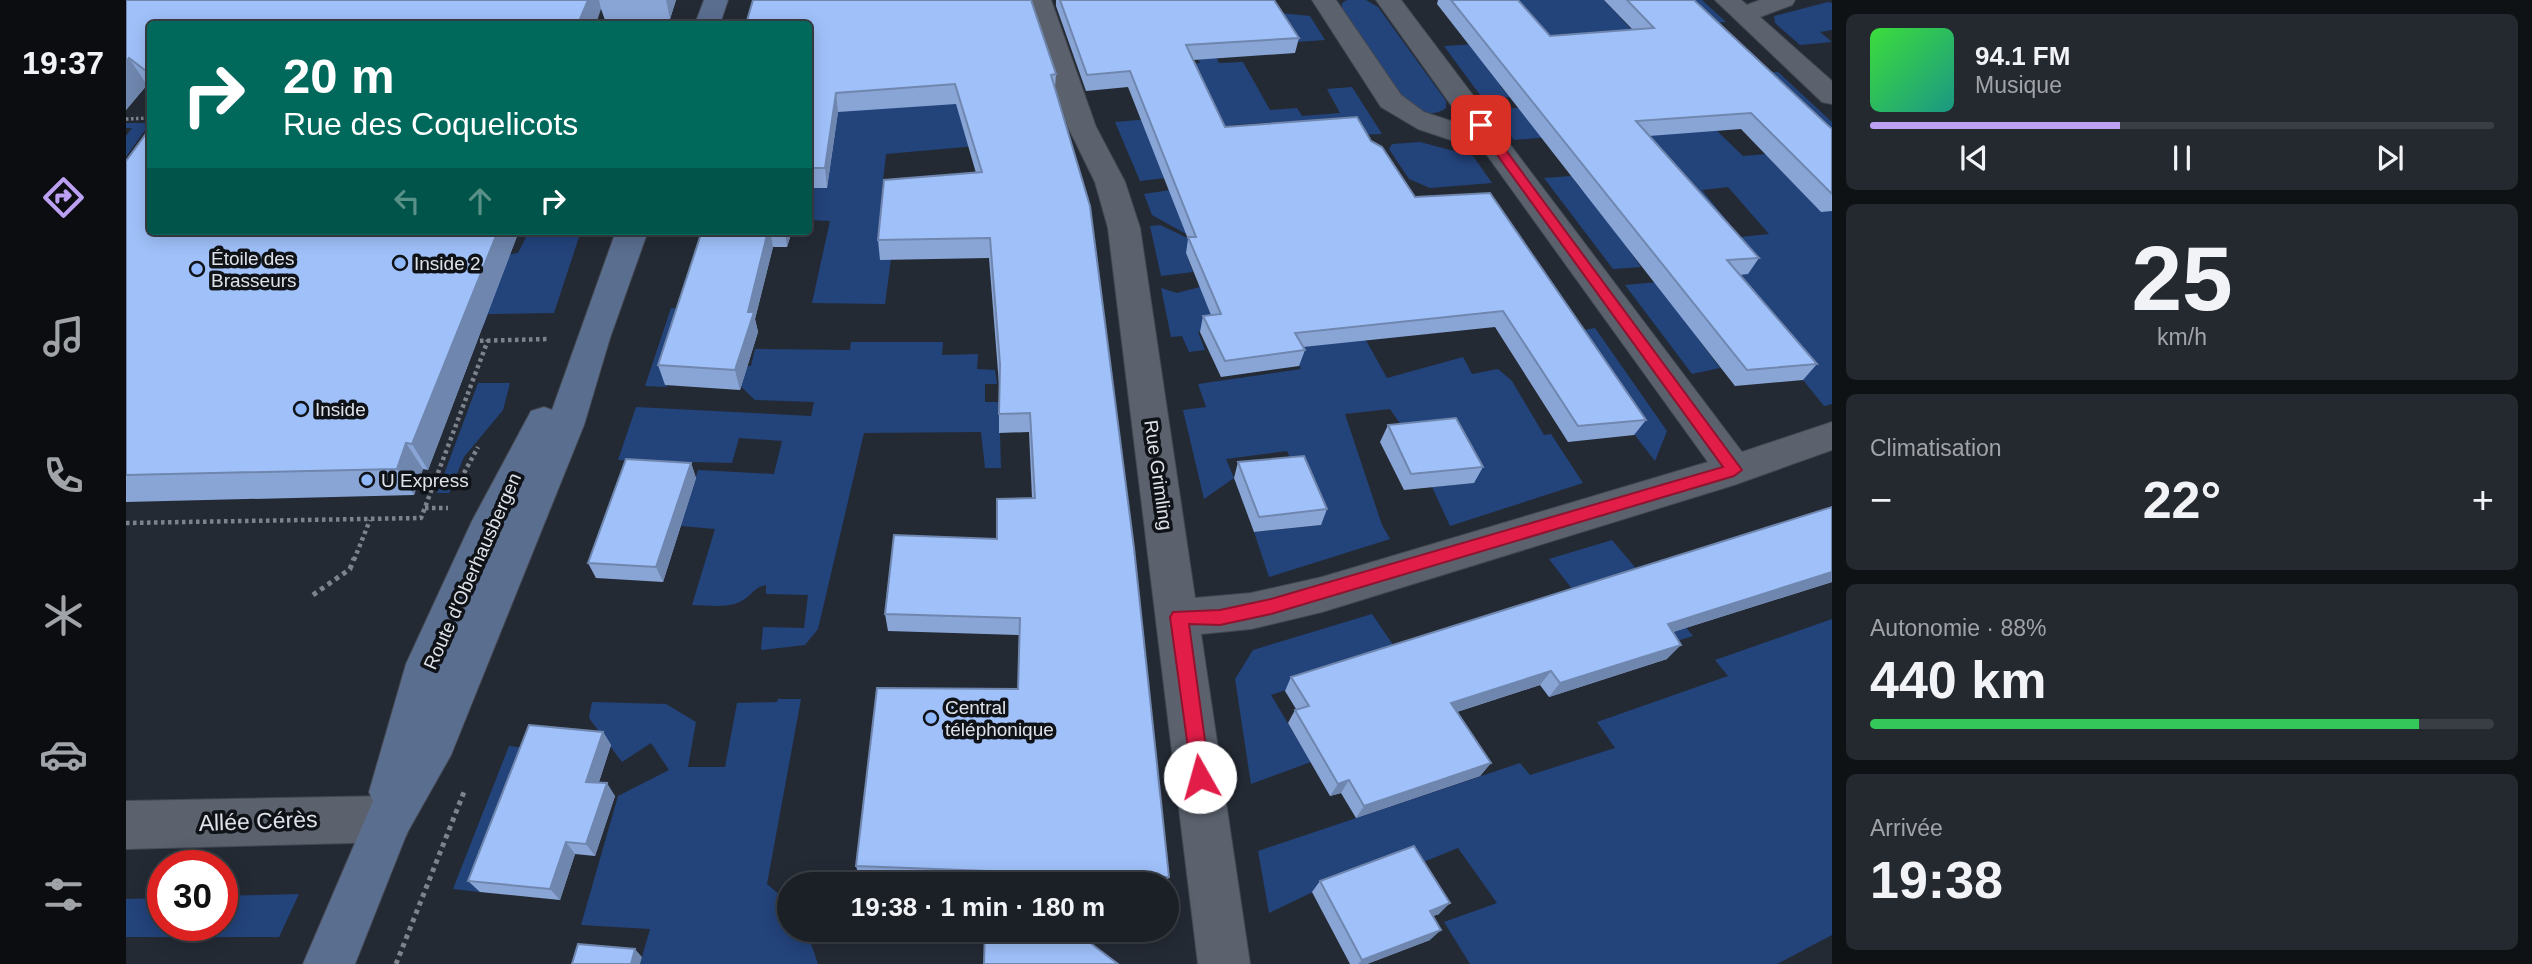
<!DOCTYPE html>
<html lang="fr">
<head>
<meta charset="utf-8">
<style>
  body { margin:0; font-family:Arial,sans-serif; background:#24282f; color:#f1f3f6; height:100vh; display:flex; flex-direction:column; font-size:26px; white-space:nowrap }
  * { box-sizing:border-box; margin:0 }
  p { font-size:23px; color:#a0a3a7 }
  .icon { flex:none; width:38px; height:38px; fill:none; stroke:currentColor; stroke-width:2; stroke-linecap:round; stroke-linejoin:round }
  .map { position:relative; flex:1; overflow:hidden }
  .details { display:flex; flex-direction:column; gap:14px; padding:14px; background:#0f1215; width:700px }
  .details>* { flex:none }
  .top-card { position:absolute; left:21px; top:21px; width:665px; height:214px; border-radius:7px; box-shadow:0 4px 18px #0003,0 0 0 2px #393e44; background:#00695c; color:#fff; overflow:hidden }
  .speed { position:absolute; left:21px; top:850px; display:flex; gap:14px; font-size:35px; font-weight:700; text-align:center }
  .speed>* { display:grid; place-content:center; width:91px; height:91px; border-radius:50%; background:#1b2027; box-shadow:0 4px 18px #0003,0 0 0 2px #393e44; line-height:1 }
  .speed .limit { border:10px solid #d22; background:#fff; color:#111 }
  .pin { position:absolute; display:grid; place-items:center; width:60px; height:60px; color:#fff; margin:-30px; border-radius:14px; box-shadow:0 4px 10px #0006 }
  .me { position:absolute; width:77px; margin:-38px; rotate:353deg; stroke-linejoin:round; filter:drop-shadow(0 0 5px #0008) }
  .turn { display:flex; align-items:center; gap:24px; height:147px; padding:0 21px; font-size:32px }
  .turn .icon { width:91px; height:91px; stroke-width:2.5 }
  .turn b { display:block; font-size:49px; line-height:60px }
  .lanes { display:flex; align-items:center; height:66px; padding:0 21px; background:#0003; justify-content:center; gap:35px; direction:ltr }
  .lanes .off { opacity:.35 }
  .big { font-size:52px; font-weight:700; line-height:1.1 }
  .details .tile { flex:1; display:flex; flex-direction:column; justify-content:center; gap:10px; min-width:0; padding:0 24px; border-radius:10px; background:#24282f }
  .details .dial { align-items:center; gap:0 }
  .dial b { font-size:91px; line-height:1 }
  .song { display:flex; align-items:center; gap:21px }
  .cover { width:84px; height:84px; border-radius:10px; background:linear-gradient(135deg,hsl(120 70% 55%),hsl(170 70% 35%)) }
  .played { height:7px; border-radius:4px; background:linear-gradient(90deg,#bca0f2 40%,#393e44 40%) }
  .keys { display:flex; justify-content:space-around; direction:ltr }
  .heat { display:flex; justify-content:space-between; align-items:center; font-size:38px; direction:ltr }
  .charge { height:10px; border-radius:5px; background:linear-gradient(90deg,#34c759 88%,#393e44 0) }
  .trip { position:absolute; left:651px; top:872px; width:402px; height:70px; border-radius:35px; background:#1b2027; box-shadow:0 4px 18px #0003,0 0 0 2px #393e44; font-weight:700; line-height:70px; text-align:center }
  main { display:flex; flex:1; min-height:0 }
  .tab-bar { display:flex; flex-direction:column; width:126px; justify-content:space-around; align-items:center; background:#0b0d10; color:#a0a3a7 }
  .tab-bar .icon { width:49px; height:49px }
  .tab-bar .current { color:#bca0f2 }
  .tab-bar b { font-size:32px; color:#f1f3f6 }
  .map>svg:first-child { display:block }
  .green { fill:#23437b; fill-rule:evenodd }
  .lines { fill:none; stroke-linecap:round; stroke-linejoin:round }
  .minor-casing { stroke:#434851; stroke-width:2 }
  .secondary-casing { stroke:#434851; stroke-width:2 }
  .path-far2 { stroke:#7e838b; stroke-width:3.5; stroke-dasharray:2.5 2.5; stroke-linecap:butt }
  .path-far1 { stroke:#7e838b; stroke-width:4.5; stroke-dasharray:3.5 3.5; stroke-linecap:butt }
  .path { stroke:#7e838b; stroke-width:5; stroke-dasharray:4.5 4.5; stroke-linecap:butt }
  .minor { fill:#5b626e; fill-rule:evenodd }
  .secondary { fill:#5a6e90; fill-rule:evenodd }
  .wall { fill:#89a5d6 }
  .shaded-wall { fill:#6f86ae }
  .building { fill:#9fc0f9; stroke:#6f86ae; stroke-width:2 }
  .route { fill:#e11d48; stroke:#92132f; stroke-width:2 }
  .poi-dot { fill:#90b8fd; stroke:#0f1217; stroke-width:2.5 }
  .labels { text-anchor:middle; stroke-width:7; stroke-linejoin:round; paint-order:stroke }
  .poi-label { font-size:19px; fill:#dee2e9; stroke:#0f1217; text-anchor:start }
  .street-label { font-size:19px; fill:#dee2e9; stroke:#0f1217 }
  .near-street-label { font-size:23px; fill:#dee2e9; stroke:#0f1217 }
</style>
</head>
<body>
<main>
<nav class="tab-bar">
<b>19:37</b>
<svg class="icon current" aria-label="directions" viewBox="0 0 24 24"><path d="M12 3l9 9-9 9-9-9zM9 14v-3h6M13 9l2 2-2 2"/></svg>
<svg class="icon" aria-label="music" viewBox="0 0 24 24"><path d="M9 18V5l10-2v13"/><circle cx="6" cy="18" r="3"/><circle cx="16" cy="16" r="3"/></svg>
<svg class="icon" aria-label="phone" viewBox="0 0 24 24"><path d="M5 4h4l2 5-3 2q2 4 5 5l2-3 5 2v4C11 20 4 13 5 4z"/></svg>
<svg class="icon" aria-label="climate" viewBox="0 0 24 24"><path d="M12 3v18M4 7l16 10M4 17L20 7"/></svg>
<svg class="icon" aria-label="car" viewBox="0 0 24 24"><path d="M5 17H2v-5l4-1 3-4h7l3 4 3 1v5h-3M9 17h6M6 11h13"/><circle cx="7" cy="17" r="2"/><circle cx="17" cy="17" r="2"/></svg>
<svg class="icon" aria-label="filters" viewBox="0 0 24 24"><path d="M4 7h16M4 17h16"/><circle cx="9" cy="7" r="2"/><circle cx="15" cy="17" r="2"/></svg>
</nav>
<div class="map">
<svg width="1706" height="964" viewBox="0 0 1706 964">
  <rect width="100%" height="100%" fill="#242a34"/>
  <g class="green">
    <path d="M1221 0H1240L1252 7 1320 101V108C1308 117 1293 114 1280 104 1267 94 1228 27 1216 9V3Z"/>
    <path d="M1381 0H1478L1504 28 1520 27 1545 0H1576L1600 22 1558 25 1536 79 1652 72 1706 122V139L1664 116 1591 131 1617 156 1706 149 1652 167 1695 211H1706V404L1698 406 1677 380 1570 336 1594 368 1566 374 1499 285 1621 274 1500 246 1515 267 1487 269 1418 178 1445 176 1454 188 1503 130 1388 140 1365 110 1464 102 1374 86 1384 97 1357 99 1318 46 1417 40ZM1602 187 1643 234 1614 237 1576 190Z"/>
    <path d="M1702 2 1706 3V30L1694 32 1706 42 1674 45 1649 23 1648 16Z"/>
    <path d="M1154 13 1184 16 1199 40 1171 42Z"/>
    <path d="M757 22 884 143 760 154 755 199 760 200 765 259 759 304 686 303 704 221 683 220V188H701L683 141Z"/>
    <path d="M1060 32 1081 40 1093 63 1117 62 1144 110 1171 108 1176 116 1214 113 1201 89 1226 87 1256 134 1175 137 1168 121 1107 125 1029 153 1039 178 1014 181 989 122 1070 115 988 70 1074 63Z"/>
    <path d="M0 123H24L0 157V136L6 128H0Z"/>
    <path d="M1294 142 1347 156 1366 183 1304 188 1283 179 1263 149 1266 144Z"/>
    <path d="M1044 190 1218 301 1261 378 1337 357 1346 374 1372 369 1386 381 1418 435 1425 434 1457 483 1324 526 1306 487 1347 483 1275 425 1264 409 1219 414 1256 525 1264 539 1143 577 1128 532 1194 525 1161 451 1100 459 1108 478 1078 499 1057 410 1080 407 1072 384 1175 369 1151 324 1072 332 1079 350 1063 352 1056 336 1045 337 1035 288 1051 293 1074 287 1062 235 1026 215 1018 194Z"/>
    <path d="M1034 225 1072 243 1060 253 1067 272 1035 276 1024 226Z"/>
    <path d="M403 231H455L428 313 362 314 358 325 0 330V307L392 253Z"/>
    <path d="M545 308 563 309 538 384 542 387 519 386Z"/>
    <path d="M1469 328 1541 431 1529 461 1431 335Z"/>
    <path d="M725 342H817L816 355 852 354 851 369 869 370 871 384H859V402H873L875 468H859L855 432 738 433 692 629 679 645 635 650 637 627 678 628 682 595 640 594V585C628 587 627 594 617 600 604 609 582 605 566 605L589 529 555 526 572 470 648 474 656 441 613 438 606 463 492 460 510 407 685 416 688 402 629 400 607 379 611 366H625L629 349 724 350Z"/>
    <path d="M352 383H384L377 410 338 457 323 493H311Z"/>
    <path d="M1486 540 1567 636 1535 646 1453 598 1423 559Z"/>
    <path d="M1246 614 1272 652 1145 695 1185 762 1125 784 1109 679 1127 650Z"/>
    <path d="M1706 619V935L1651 964H1344L1318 922 1371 903 1332 848 1285 867 1187 892 1143 913 1132 851 1394 763 1404 775 1489 748 1471 722 1602 676 1589 660Z"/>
    <path d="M652 699H675L641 884 663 903V929H680L692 964H514L524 929 455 925 492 796 543 770 525 743 496 762 463 718 466 702 540 704 570 722 562 767H599L611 703 651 702Z"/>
    <path d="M383 746 408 749 354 892 327 889Z"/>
    <path d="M173 894 153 937H0V899L37 898V926H96V896Z"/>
  </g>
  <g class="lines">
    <g class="minor-casing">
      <g id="minor">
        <path d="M901 0H925L970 127 999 182 1014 228 1069 598 1125 593 1196 577 1582 462 1358 151 1292 129 1255 107 1186 0H1210L1275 95 1298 112 1340 126 1250 0H1275L1616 452 1706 422V450L1608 485 1196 612 1125 629 1075 634 1124 964H1072L982 228 969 182 942 127Z"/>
        <path d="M1589 0H1615L1621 5 1634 0H1669L1666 5 1634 17 1706 81V104L1696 102Z"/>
        <path d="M263 796 280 802 287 819 280 836 263 842 0 849V801Z"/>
      </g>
    </g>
    <g class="secondary-casing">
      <g id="secondary">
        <path d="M578 0H602L594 24H569Z"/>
        <path d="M490 231H522L484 338 458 425 325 755 281 833 229 964H177L247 801 243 792 280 664 346 521 405 411 418 407 426 410Z"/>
      </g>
    </g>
    <path class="path-far2" d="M0 119 24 118"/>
    <g class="path-far1">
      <path d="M347 341 422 339"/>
      <path d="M338 473 352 447"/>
      <path d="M299 508H322"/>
      <path d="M0 523 295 518 362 340"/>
      <path d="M228 560 244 520"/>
    </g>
    <g class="path">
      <path d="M187 595 224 569 228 558"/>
      <path d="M270 964 338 792"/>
    </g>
    <use href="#minor" class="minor"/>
    <use href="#secondary" class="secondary"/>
  </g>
  <g class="wall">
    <path d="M0 0H550L544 19 479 20 475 9 24 24V88L21 85 0 110Z"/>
    <path d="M930 0H1148L1173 38 1169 53 1067 60 1099 127 1245 141 1289 197 1520 420 1508 435 1442 442 1369 327 1177 347 1179 350 1173 366 1095 377 1074 332 1077 316 1085 315 1060 253 1062 239 1002 87 960 91 930 6Z"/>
    <path d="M1312 0H1392L1424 36 1507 30 1478 0H1568L1706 129V211L1695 212 1615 129 1523 136 1633 258 1622 274 1614 275 1691 364 1677 380 1609 386 1311 4Z"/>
    <path d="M682 24 930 74 929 87 1043 877 1040 884H840L734 880 730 866 892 689 893 635 762 631 759 614 870 539 906 498 903 432 873 433V384L863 258 754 260 752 240 850 173 830 104 712 112 701 188H682Z"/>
    <path d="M0 161 24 231H393L302 470 297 469 288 495 0 502Z"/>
    <path d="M576 231H666L661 247H647L629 319 632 332 614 390 539 385 532 365Z"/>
    <path d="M1262 425 1357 467 1348 483 1278 490 1254 442Z"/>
    <path d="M1112 462 1201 509 1195 525 1128 532 1108 478Z"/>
    <path d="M565 463 570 478 537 582 470 578 462 563Z"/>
    <path d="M1706 507V582L1547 632 1541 659 1423 697 1414 685 1331 712 1365 763 1354 776 1230 818 1215 793 1204 796 1162 723 1169 710 1170 709 1159 691 1165 677Z"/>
    <path d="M477 732 485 745 473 782 489 796 469 856 449 854 434 900 354 892 342 881Z"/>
    <path d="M1194 881 1313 914 1307 916 1304 940 1241 964H1224L1186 892Z"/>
  </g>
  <g class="shaded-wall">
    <path d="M462 0H473L475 9 470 24H452Z"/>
    <path d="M540 0H550L544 19Z"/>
    <path d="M3 58 21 85 0 110V62Z"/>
    <path d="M710 93 712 112 701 188 699 168Z"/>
    <path d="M372 231H393L302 470 286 444Z"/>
    <path d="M642 231H644L647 247 629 319 632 332 614 390 609 370 622 312Z"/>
    <path d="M659 231H666L661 247Z"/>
    <path d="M280 443 297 469 288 495 271 469Z"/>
    <path d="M565 463 570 478 537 582 530 567Z"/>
    <path d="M1706 572V582L1528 638 1542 624Z"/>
    <path d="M1555 645 1541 659 1423 697 1434 683Z"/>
    <path d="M1425 671 1414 685 1315 717 1325 703Z"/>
    <path d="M477 732 485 745 469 794 460 782Z"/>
    <path d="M1365 763 1354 776 1230 818 1238 806Z"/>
    <path d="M1223 780 1215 793 1204 796 1212 784Z"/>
    <path d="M481 783 489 796 469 856 460 844Z"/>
    <path d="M440 842 449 854 434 900 424 889Z"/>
    <path d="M1324 903 1313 914 1294 921 1304 911Z"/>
    <path d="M1315 930 1304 940 1241 964H1232L1236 960Z"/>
    <path d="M509 949 516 957 514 964H505Z"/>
  </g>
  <g class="building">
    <path d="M0 0H462L452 24H24V74L3 58 0 62Z"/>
    <path d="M627 0H905L930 74 925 75 964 206 1008 548 1043 877 877 876 887 884H861V871L730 866 751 688 892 689 894 618 759 614 768 535 871 539V499L909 498 904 413 873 414 874 364 864 238 752 240 758 180 856 172 829 84 710 93 699 168H682V24H620Z"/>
    <path d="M934 0H1148L1173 38 1060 45 1099 127 1231 117 1245 141 1256 147 1289 197 1364 193 1520 420 1452 426 1377 311 1169 333 1179 350 1099 361 1077 316 1095 314 1062 237H1070L1004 71 961 75Z"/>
    <path d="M1325 0H1392L1424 36 1528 28 1501 0H1568L1706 129V194L1625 113 1510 121 1633 258 1601 260 1691 364 1621 370Z"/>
    <path d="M24 128V231H372L286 444 280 443 271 469 0 475V161Z"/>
    <path d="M576 231H642L622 312H628L609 370 532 365Z"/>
    <path d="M1330 418 1357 467 1285 474 1262 425Z"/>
    <path d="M1178 456 1201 509 1133 517 1112 462Z"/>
    <path d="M500 459 565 463 530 567 462 563Z"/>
    <path d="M1706 507V572L1542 624 1555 645 1434 683 1425 671 1325 703 1365 763 1238 806 1223 780 1212 784 1169 710 1183 706 1165 677Z"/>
    <path d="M403 725 477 732 460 782 481 783 460 844 440 842 424 889 342 881Z"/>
    <path d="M1288 846 1324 903 1304 911 1315 930 1236 960 1194 881Z"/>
    <path d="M859 929H946L992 964H858Z"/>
    <path d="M452 944 509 949 505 964H446Z"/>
  </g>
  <path class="route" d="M1355 121 1359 122 1616 470 1608 476 1145 614 1094 625 1063 624 1084 777 1081 784 1074 786 1067 784 1044 617 1047 612 1094 610 1145 599 1597 467 1351 127V122Z"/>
  <g class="poi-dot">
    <circle cx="274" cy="263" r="7"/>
    <circle cx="71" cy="269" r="7"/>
    <circle cx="175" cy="409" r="7"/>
    <circle cx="241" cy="480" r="7"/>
    <circle cx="805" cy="718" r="7"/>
  </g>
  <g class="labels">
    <g class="poi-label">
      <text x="85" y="265">Étoile des<tspan x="85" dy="22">Brasseurs</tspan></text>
      <text x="288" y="270">Inside 2</text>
      <text x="189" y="416">Inside</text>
      <text x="255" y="487">U Express</text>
      <text x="819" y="714">Central<tspan x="819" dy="22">téléphonique</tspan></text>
    </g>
    <g class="street-label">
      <text transform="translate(1033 475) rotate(82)" y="7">Rue Grimling</text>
      <text transform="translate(346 571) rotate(-66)" y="7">Route d'Oberhausbergen</text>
    </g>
    <g class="near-street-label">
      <text transform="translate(132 821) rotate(-2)" y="8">Allée Cérès</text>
    </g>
  </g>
</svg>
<div class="speed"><div class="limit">30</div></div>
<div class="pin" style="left:1355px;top:125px;background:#d93025"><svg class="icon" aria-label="arrive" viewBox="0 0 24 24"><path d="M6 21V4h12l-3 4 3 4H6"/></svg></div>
<svg class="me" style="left:1074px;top:777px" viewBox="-20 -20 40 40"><circle r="19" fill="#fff"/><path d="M0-13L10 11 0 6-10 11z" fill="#e11d48"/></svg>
<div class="trip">19:38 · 1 min · 180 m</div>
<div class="top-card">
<div class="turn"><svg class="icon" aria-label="right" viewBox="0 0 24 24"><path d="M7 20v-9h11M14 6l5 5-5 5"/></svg><div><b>20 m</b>Rue des Coquelicots</div></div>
<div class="lanes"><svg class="icon off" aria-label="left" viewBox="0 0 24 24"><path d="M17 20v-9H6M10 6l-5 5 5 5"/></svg><svg class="icon off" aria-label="ahead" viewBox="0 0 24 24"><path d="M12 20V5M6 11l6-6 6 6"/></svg><svg class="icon" aria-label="right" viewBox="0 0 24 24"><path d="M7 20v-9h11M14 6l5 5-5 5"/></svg></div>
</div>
</div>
<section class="details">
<div class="tile">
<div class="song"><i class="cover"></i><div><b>94.1 FM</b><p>Musique</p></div></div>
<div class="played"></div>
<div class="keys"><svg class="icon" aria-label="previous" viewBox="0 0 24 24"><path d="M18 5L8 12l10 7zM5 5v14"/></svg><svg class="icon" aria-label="pause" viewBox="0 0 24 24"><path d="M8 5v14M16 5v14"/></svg><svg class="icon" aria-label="next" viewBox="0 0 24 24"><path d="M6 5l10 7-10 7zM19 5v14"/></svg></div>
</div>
<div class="tile dial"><b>25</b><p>km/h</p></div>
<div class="tile"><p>Climatisation</p>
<div class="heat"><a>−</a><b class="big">22°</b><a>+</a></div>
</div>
<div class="tile"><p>Autonomie · 88%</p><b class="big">440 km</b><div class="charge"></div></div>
<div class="tile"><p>Arrivée</p><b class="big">19:38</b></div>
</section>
</main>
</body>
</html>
